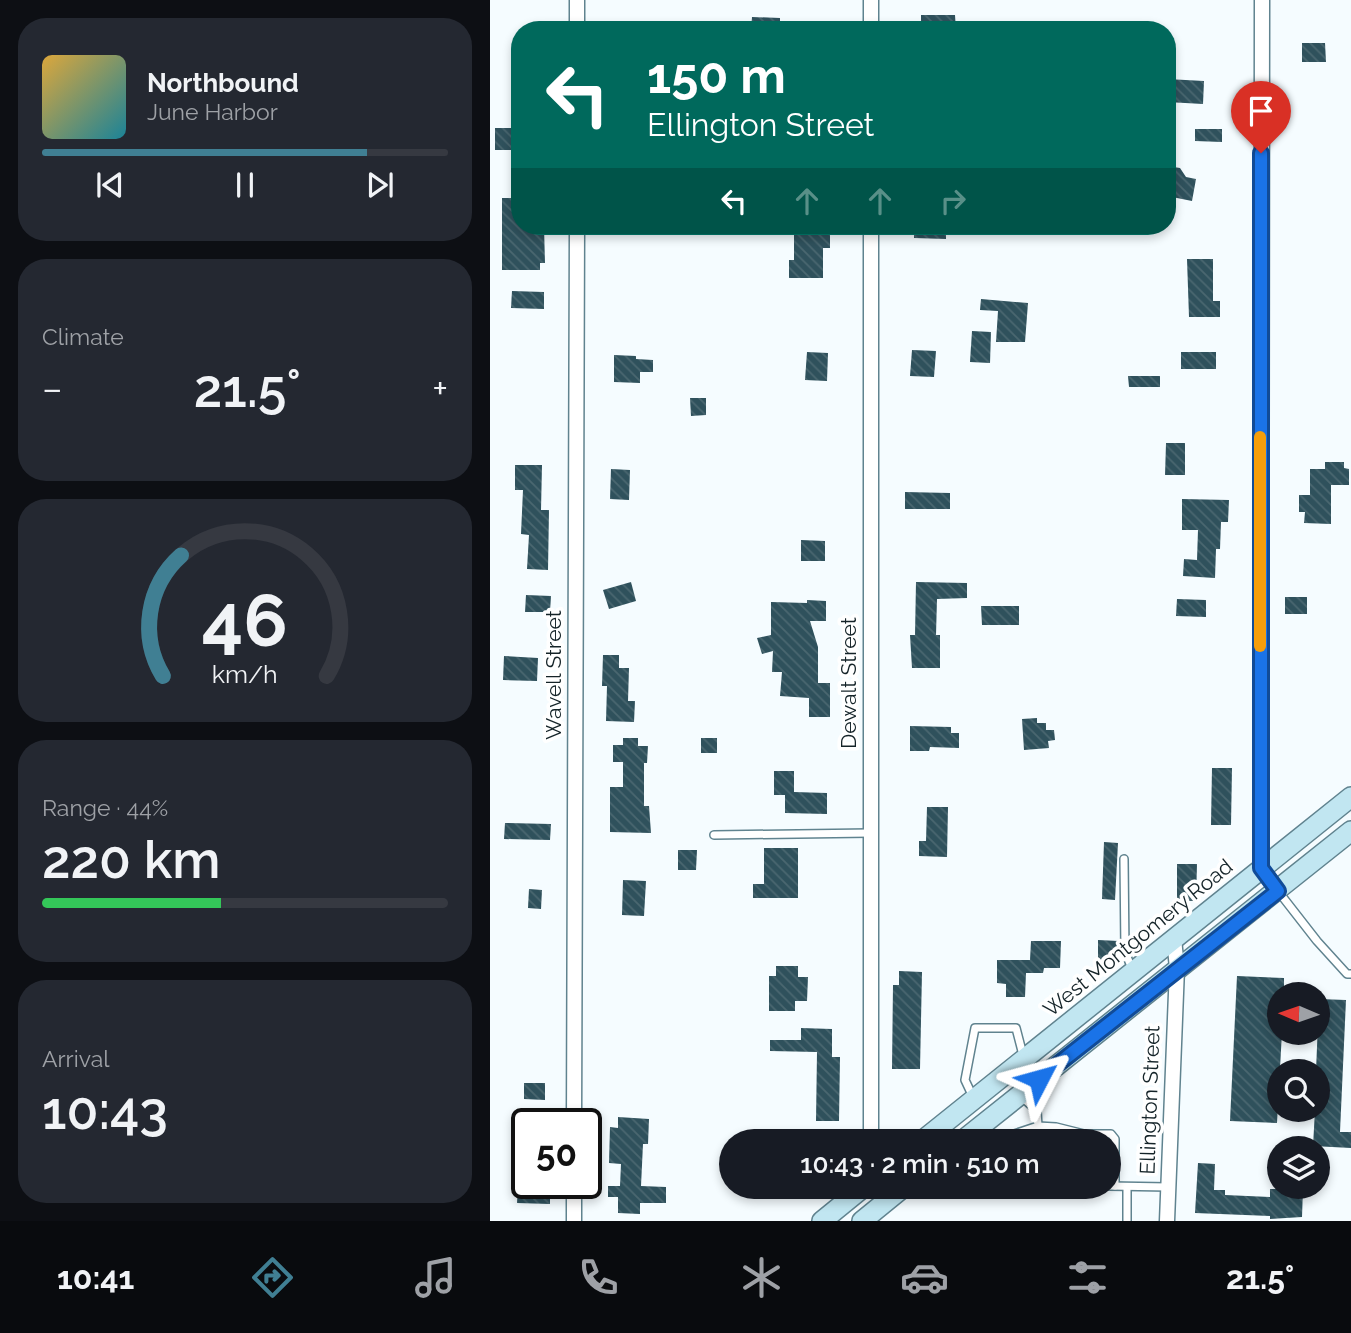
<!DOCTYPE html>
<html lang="en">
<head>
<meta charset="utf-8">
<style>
  body { margin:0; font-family:Raleway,sans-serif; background:#242831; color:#f1f3f6; height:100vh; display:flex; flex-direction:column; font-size:26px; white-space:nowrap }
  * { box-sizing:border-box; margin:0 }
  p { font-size:23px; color:#9ea1a6 }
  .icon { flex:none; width:38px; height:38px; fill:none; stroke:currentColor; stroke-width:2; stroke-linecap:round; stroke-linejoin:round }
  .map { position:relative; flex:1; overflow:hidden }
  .sheet { display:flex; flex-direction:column; gap:18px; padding:18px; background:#0d0f14; width:490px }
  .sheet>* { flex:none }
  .hud { position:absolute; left:21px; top:21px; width:665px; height:214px; border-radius:28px; box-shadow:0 4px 10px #0003; background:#00695c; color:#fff; overflow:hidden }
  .needle { width:46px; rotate:272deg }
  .fabs { position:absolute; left:777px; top:982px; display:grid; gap:14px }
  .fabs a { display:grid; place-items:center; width:63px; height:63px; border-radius:50%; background:#171b24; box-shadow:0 4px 10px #0003; font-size:35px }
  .speed { position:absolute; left:21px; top:1108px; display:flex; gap:14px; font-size:35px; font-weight:700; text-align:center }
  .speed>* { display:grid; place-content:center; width:91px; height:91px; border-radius:50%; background:#171b24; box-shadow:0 4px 10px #0003; line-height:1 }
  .speed .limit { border:4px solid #111; border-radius:10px; background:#fff; color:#111 }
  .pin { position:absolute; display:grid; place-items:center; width:60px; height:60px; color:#fff; margin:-72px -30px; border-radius:50% 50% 50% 0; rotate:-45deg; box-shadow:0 0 7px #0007 }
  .pin .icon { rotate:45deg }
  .me { position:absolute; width:77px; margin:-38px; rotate:51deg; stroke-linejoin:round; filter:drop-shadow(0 0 5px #0008) }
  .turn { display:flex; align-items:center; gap:24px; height:147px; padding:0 21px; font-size:32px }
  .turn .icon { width:91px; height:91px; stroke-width:2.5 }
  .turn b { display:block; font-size:49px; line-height:60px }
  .lanes { display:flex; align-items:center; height:66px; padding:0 21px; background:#0003; justify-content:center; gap:35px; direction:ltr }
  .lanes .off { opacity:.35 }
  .big { font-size:52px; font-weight:600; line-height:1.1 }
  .sheet .widget { flex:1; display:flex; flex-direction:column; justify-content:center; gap:10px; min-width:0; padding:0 24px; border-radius:28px; background:#242831 }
  .sheet .dial { align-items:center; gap:0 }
  .dial svg { height:182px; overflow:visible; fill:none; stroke:#363941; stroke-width:7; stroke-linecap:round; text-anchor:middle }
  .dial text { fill:#f1f3f6; stroke:none }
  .song { display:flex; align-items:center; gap:21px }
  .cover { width:84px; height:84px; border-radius:10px; background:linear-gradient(135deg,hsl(40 70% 55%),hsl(190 70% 35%)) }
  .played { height:7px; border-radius:4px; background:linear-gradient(90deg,#407f93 80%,#363941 80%) }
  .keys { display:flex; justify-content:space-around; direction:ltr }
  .heat { display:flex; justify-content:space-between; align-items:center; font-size:38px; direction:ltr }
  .charge { height:10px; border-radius:5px; background:linear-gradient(90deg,#34c759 44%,#363941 0) }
  .trip { position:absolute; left:229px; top:1129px; width:402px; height:70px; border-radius:35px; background:#171b24; box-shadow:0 4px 10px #0003; font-weight:600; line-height:70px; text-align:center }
  .tabs { display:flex; height:112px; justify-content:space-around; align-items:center; background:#090b0e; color:#9ea1a6 }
  .tabs .icon { width:49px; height:49px }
  .tabs .current { color:#407f93 }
  .tabs b { font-size:32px; color:#f1f3f6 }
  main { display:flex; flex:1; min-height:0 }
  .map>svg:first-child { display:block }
  .building { fill:url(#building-back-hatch) }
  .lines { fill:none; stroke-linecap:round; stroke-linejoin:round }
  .service-casing { stroke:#60838f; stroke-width:10 }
  .minor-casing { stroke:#60838f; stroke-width:17 }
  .secondary-casing { stroke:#60838f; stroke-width:22 }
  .service { stroke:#fff; stroke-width:7 }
  .minor { stroke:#fff; stroke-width:14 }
  .secondary { stroke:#c1e6f1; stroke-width:19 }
  .route-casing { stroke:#114b97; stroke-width:18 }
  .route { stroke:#1a73e8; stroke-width:12 }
  .slow { stroke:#f59e0b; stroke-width:12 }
  .labels { text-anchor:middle; stroke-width:7; stroke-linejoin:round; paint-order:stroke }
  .street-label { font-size:21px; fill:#142328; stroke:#fff }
</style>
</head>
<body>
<main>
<section class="sheet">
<div class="widget">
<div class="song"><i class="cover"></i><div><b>Northbound</b><p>June Harbor</p></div></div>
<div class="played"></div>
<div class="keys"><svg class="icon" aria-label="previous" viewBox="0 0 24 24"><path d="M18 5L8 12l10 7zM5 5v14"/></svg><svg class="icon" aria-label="pause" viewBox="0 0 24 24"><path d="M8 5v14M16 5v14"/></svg><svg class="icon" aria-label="next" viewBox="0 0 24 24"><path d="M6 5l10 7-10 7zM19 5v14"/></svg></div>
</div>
<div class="widget"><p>Climate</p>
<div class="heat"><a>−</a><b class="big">21.5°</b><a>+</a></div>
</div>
<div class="widget dial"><svg viewBox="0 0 100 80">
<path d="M14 69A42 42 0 1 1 86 69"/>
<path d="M14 69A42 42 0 0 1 22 16" stroke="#407f93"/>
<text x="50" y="56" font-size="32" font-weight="700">46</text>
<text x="50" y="72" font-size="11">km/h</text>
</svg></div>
<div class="widget"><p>Range · 44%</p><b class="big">220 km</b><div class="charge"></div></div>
<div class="widget"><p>Arrival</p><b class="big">10:43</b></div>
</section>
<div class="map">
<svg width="861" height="1221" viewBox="0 0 861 1221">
  <defs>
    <pattern id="building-back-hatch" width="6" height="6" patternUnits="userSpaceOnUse" patternTransform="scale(1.75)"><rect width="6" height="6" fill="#2f515c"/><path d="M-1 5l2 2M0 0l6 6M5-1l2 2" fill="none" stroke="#4a6770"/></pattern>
  </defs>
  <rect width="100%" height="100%" fill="#f5fcff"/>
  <g class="building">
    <path d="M431 15H465L466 30H431Z"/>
    <path d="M262 17 290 18V30H261Z"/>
    <path d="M812 43H835L836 62H812Z"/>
    <path d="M677 79 714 81 713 104 677 102Z"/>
    <rect x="5" y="128" width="25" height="22"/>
    <path d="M705 129H732V142L705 141Z"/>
    <path d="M677 166 690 168 696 177 706 179 702 201 677 196Z"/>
    <path d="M12 198H30V226H54L55 263H50V270H12Z"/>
    <path d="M424 226H456V239L424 238Z"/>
    <path d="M304 233H340V248H333V278H299V260H304Z"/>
    <path d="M697 259H723V301H730V317H699Z"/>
    <path d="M22 291 54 292V309L21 308Z"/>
    <path d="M491 299 538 303 535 342H506L508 311 490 310Z"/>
    <path d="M482 331 501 332 500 363 480 362Z"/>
    <path d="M422 350 446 351 444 377 420 376Z"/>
    <path d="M317 352 338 353 337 381 315 380Z"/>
    <rect x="691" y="352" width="35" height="17"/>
    <path d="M124 355 146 356V359L163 360V372H150V383L124 382Z"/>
    <path d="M638 376H670V387H639Z"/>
    <path d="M200 398H216V415L201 416Z"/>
    <path d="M676 443H695V475H675Z"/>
    <path d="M835 462H854V468L859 469V485H841V524L814 523 815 512H809V495H820V469H835Z"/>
    <path d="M25 465H52L51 510H59L58 570 37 569 39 535 31 534 33 490H25Z"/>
    <path d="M121 469 140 470 139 500 120 499Z"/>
    <path d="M415 492 460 493V509H415Z"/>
    <path d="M692 499 739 500 738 522H731L730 549H726L725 578 693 576 694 559 707 560 708 530H692Z"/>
    <path d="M311 540 335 541V561H311Z"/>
    <path d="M141 582 146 601 119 609 113 590Z"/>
    <path d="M426 582 477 583V598L447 599 446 635H450V668H422L420 635H425Z"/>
    <path d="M36 595 61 596 60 612H35Z"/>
    <rect x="795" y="597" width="22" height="17"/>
    <path d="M687 599 716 600V617L686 616Z"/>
    <path d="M317 600 336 601V621H320L328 647V683H340V717H319V698L290 696 292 672H282L283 651 272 654 267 638 281 635V602L317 603Z"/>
    <path d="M491 606H529V625H492Z"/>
    <path d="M113 655H129V668H139L138 701H145L144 722 116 721 117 686H112Z"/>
    <path d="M14 656 48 658 47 681 13 680Z"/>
    <path d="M547 718V723H556V730H564L565 740 558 741 559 748 534 750 532 719Z"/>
    <path d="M420 726 461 727V733H469V748L440 747 439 751H420Z"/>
    <path d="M133 738H148V746H158L157 763H154V806H159L161 833 120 832V787H133V762H123V745H133Z"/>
    <rect x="211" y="738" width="16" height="15"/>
    <path d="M722 768H742L741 825H721Z"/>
    <path d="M284 771H304V792L337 793V814L295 813V795H284Z"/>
    <path d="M437 807H458L457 857 429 856V841H436Z"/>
    <path d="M15 823 61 824 60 840 14 839Z"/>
    <path d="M614 842 628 843 625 900 612 899Z"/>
    <path d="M274 848H308V898H263V884H274Z"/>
    <path d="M188 850H207L206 870H188Z"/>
    <path d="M687 864H707L706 901H687Z"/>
    <path d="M133 880 156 881 154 916 132 915Z"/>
    <path d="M39 889 52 890 51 909 38 908Z"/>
    <path d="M608 940 629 941 630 960H608Z"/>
    <path d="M541 941H571L570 968H554L553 973H536L535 997H516V984L507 983V960H540Z"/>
    <path d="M286 966H308V977H318L317 1001H305V1011H279V976H286Z"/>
    <path d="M409 971 432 972 430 1069H402L403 985H409Z"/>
    <path d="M747 976 794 978V994H789V1032H792L787 1123 740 1121Z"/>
    <path d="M829 999 856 1000 850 1132H861V1148L823 1146 825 1110H828V1071H826Z"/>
    <path d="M311 1028 342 1029V1057H350L349 1121H326L327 1052 280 1051V1040H311Z"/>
    <path d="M34 1083H55V1100L34 1099Z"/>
    <path d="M128 1117 159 1119 158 1144H153L151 1186 176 1187V1203H150V1214L128 1213V1197H118V1186H130L131 1164 119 1163 120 1127 128 1128Z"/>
    <path d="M708 1163 725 1164 724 1190H735V1195L780 1197V1189H813L812 1217 780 1219V1216L705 1213Z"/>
    <path d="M28 1186 60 1187V1204L27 1203Z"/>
  </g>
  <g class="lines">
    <g class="service-casing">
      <g id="service">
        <path d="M224 835 380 833"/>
        <path d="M634 859 635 952 643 971"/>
        <path d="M788 891 827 941 857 974H861"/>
        <path d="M483 1097 475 1080 485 1028H526L533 1055"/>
        <path d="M548 1126 566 1127 594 1134H621L625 1139V1186"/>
        <path d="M513 1141 518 1136 548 1126 547 1111 530 1095"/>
        <path d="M556 1141V1127"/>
        <path d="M620 1186 678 1187"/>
        <path d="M637 1221V1188"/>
      </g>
    </g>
    <g class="minor-casing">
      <g id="minor">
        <path d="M772 0 771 868 788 891"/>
        <path d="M87 30V0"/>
        <path d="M381 30V0"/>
        <path d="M381 226V1141"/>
        <path d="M84 1124 87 226"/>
        <path d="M84 1183V1221"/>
        <path d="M677 1221 687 968 684 939"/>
      </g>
    </g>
    <g class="secondary-casing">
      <g id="secondary">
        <path d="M432 1141 861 797"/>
        <path d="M472 1141 861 831"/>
        <path d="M332 1221 375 1186"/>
        <path d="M372 1221 415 1186"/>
      </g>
    </g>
    <use href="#service" class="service"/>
    <use href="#minor" class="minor"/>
    <use href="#secondary" class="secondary"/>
  </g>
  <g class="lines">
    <g class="route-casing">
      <path id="route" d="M549 1079 788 891 771 868V153"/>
    </g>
    <use href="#route" class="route"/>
    <path class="slow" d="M770 646V437"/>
  </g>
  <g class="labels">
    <g class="street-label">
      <text transform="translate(64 675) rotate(-90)" y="7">Wavell Street</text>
      <text transform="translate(359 683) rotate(-90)" y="7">Dewalt Street</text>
      <text transform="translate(648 938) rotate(-39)" y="7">West Montgomery Road</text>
      <text transform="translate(660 1100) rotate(-88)" y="7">Ellington Street</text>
    </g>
  </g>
</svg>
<div class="fabs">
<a><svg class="needle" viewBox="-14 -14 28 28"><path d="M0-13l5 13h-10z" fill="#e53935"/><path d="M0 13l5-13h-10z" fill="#9ea1a6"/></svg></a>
<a><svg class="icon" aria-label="search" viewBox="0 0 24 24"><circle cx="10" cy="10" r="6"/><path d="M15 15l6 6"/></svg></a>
<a><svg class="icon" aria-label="layers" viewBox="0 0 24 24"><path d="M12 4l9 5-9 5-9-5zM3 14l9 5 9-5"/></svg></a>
</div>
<div class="speed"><div class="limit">50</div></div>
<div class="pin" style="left:771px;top:153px;background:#d93025"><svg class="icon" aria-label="arrive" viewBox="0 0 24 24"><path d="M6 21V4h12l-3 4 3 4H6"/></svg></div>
<svg class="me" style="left:549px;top:1079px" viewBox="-20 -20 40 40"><path d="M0-17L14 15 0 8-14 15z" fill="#1a73e8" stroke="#fff" stroke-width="4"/></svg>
<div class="trip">10:43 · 2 min · 510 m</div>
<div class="hud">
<div class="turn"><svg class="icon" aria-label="left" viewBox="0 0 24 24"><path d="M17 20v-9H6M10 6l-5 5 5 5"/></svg><div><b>150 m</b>Ellington Street</div></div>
<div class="lanes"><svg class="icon" aria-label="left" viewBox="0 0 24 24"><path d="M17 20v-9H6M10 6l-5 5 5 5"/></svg><svg class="icon off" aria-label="ahead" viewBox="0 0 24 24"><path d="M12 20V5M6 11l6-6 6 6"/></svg><svg class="icon off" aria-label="ahead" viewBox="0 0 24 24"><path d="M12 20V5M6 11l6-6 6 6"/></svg><svg class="icon off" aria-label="right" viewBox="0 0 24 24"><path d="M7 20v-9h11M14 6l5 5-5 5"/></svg></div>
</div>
</div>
</main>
<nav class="tabs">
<b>10:41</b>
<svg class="icon current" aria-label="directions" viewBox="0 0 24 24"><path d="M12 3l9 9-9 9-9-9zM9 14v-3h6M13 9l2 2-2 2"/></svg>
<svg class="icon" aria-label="music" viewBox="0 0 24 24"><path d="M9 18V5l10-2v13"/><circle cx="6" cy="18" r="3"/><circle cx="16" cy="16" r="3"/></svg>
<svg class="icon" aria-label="phone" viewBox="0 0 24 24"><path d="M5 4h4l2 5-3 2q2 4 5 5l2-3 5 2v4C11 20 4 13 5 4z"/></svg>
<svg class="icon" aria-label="climate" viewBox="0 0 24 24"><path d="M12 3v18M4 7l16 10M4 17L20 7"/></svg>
<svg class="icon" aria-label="car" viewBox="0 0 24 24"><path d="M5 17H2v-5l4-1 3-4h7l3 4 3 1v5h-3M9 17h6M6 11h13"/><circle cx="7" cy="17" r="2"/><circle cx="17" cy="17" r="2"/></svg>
<svg class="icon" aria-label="filters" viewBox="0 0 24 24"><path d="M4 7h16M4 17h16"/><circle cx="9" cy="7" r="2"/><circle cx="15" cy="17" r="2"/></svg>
<b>21.5°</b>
</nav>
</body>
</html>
